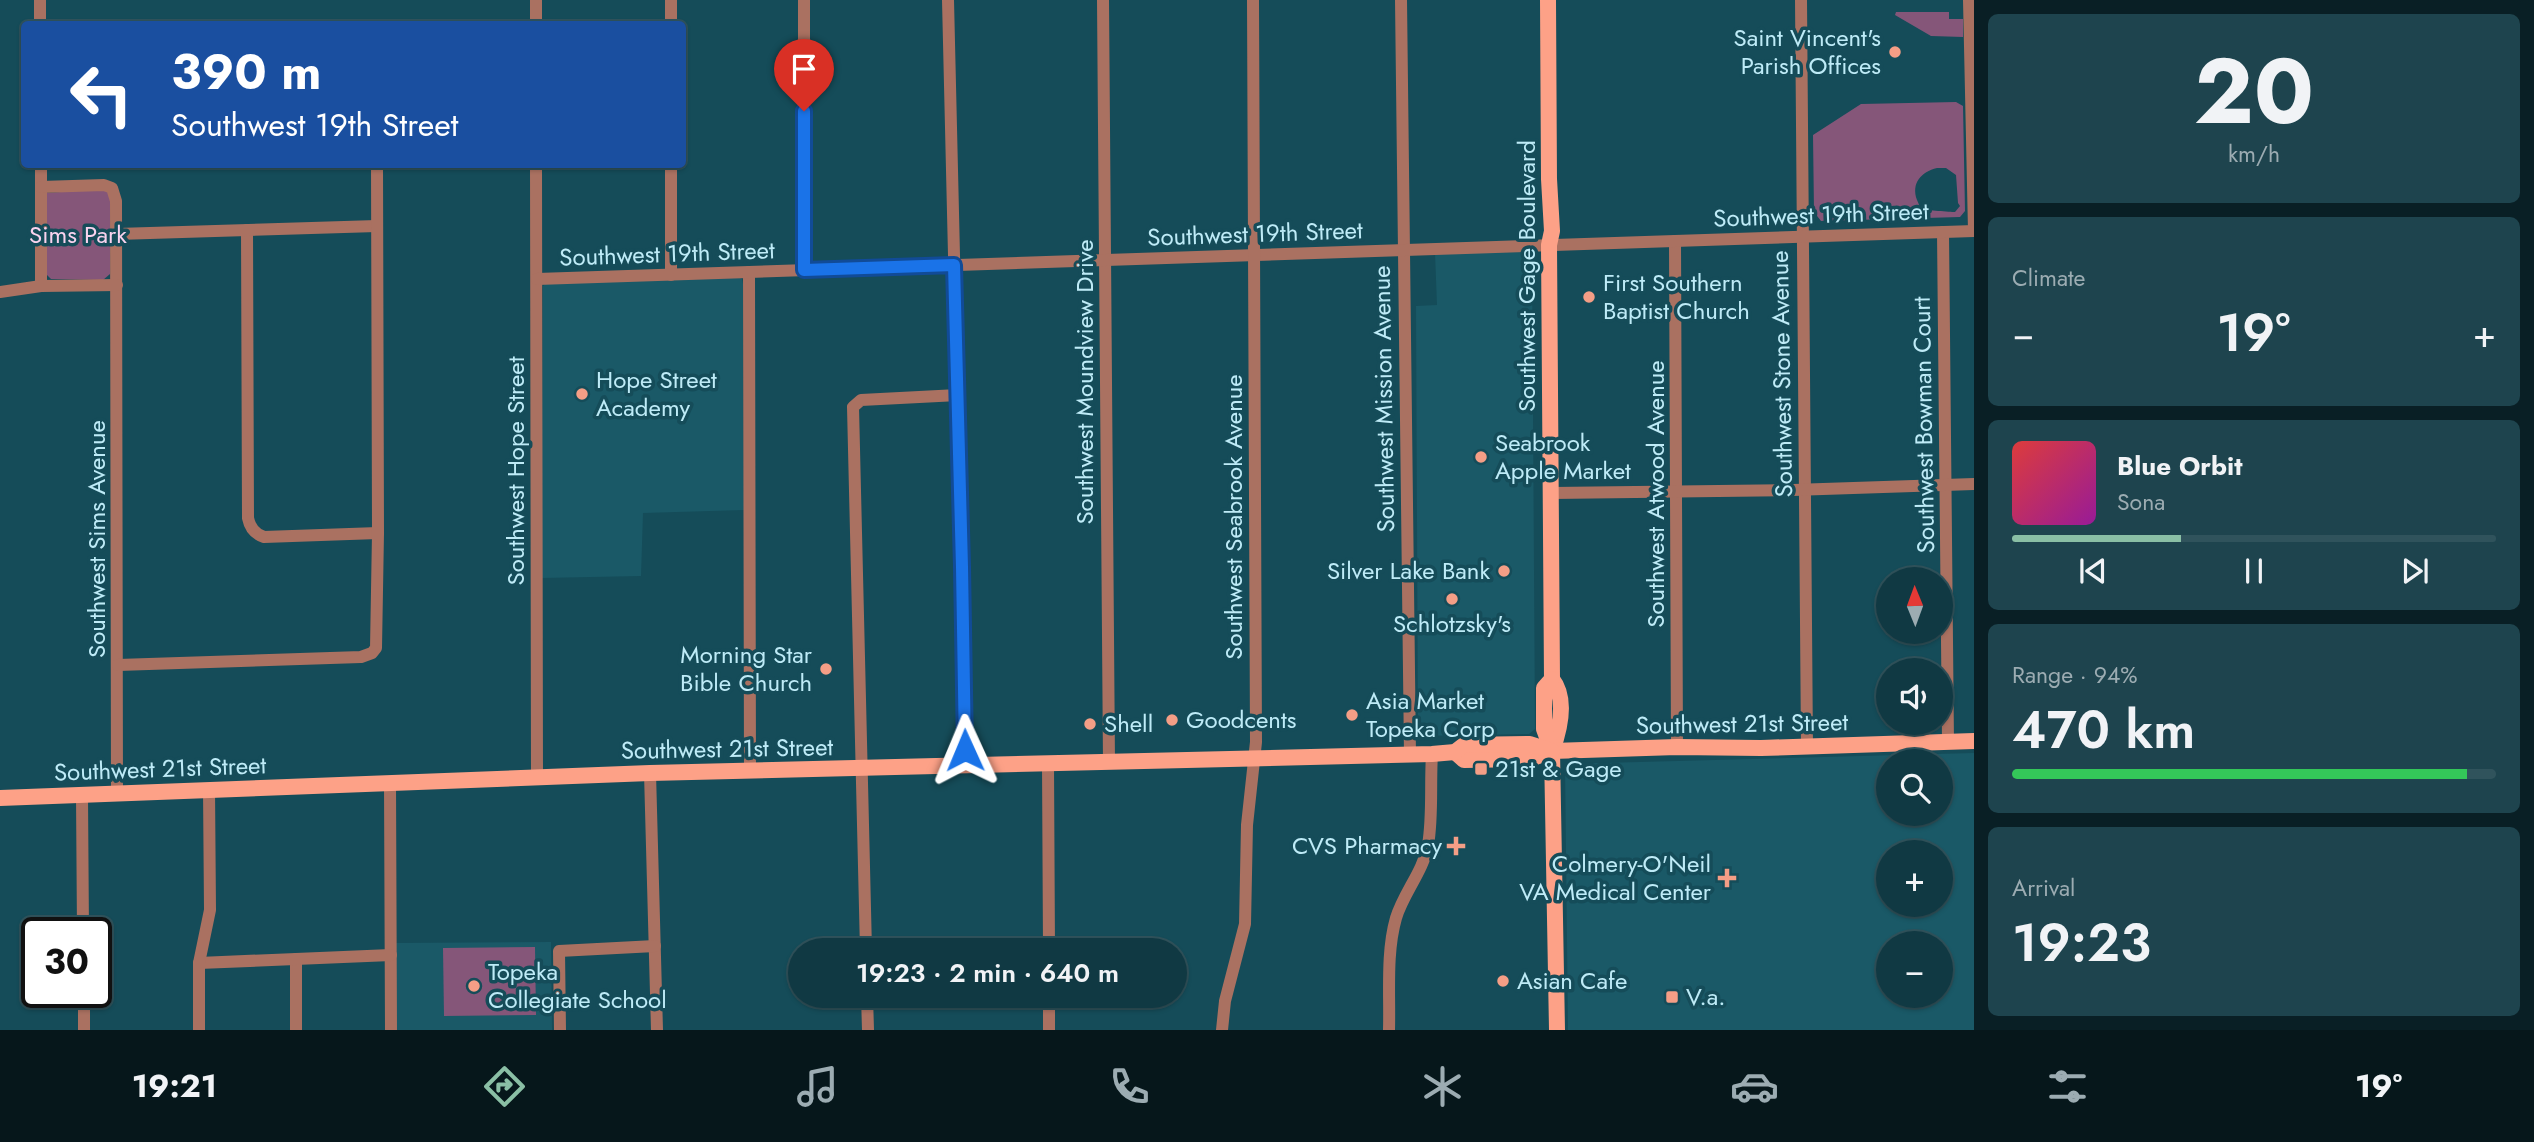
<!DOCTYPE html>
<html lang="en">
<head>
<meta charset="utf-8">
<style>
  body { margin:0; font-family:Jost,sans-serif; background:#1e444e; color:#f1f3f6; height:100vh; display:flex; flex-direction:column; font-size:26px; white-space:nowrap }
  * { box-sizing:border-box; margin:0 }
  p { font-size:23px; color:#9cacb2 }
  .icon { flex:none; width:38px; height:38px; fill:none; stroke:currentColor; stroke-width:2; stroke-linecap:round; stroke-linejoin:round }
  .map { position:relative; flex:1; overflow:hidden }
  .side { display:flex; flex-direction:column; gap:14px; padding:14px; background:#091f25; width:560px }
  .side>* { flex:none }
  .top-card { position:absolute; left:21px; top:21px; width:665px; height:147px; border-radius:7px; box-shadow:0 2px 5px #0004,0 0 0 2px #30535c; background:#1a4fa0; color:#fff; overflow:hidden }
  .needle { width:46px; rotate:359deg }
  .fabs { position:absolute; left:1876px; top:567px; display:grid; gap:14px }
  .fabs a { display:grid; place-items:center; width:77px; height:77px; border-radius:50%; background:#103943; box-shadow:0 2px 5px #0004,0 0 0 2px #30535c; font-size:35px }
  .speed { position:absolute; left:21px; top:917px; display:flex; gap:14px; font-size:35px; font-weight:700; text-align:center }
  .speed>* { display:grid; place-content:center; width:91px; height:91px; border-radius:50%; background:#103943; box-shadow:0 2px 5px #0004,0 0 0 2px #30535c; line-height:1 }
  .speed .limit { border:4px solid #111; border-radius:10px; background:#fff; color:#111 }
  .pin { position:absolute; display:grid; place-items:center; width:60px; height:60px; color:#fff; margin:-72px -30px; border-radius:50% 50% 50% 0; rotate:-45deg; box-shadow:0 0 7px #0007 }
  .pin .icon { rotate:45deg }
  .me { position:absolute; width:77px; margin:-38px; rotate:359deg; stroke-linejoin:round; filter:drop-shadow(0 0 5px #0008) }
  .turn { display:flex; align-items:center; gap:24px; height:147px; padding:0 35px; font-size:32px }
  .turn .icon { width:91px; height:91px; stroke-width:2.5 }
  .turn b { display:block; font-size:49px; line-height:60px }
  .big { font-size:52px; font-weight:600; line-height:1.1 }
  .side .tile { flex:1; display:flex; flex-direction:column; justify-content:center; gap:10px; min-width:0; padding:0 24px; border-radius:10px; background:#1e444e }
  .side .dial { align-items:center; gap:0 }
  .dial b { font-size:91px; line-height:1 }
  .song { display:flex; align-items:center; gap:21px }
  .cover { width:84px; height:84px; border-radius:10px; background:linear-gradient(135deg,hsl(0 70% 55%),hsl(300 70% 35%)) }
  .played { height:7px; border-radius:4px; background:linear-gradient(90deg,#8abfa5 35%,#30535c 35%) }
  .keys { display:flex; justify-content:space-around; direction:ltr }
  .heat { display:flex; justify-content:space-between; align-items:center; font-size:38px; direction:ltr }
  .charge { height:10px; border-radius:5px; background:linear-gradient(90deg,#34c759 94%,#30535c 0) }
  .trip { position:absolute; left:788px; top:938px; width:399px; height:70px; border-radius:35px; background:#103943; box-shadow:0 2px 5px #0004,0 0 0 2px #30535c; font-weight:600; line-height:70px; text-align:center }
  .menu { display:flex; height:112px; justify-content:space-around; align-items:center; background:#06171b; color:#9cacb2 }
  .menu .icon { width:49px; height:49px }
  .menu .active { color:#8abfa5 }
  .menu b { font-size:32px; color:#f1f3f6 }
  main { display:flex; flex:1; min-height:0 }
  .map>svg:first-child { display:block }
  .built { fill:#1a5967; fill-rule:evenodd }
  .green { fill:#855679; fill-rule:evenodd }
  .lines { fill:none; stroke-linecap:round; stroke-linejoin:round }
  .minor { stroke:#aa7161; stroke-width:12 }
  .major { stroke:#fda187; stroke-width:16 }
  .route-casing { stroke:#114b97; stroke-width:18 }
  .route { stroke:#1a73e8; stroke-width:12 }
  .poi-dot { fill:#f49e86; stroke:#154c59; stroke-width:2.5 }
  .labels { text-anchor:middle; stroke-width:7; stroke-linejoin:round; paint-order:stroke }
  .poi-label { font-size:24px; fill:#beebf7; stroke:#154c59; text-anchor:start }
  .street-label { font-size:24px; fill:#beebf7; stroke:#154c59 }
  .park-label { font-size:24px; fill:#f9d3ee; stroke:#154c59 }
</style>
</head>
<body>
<main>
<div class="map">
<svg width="1974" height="1030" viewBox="0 0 1974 1030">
  <rect width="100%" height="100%" fill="#154c59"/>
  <g class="built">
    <path d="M1532 252 1535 729 1529 734 1418 736 1416 306 1437 305 1435 253Z"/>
    <path d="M738 277 742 279 743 284 744 510 643 513 641 576 541 578 543 286 546 283Z"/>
    <path d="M1974 753V1030H1568L1565 764ZM1941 761V814H1888V761ZM1941 852V905H1888V852ZM1888 943H1941V996H1888Z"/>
    <path d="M551 942 552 1030H396V943Z"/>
  </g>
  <g class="green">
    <path d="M1896 12H1949V19H1963V37L1931 36 1895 15Z"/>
    <path d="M1956 102 1963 106 1965 211 1960 217 1821 221 1814 212 1813 135 1861 104ZM1937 168H1946L1956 175 1958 203 1960 206 1955 212C1950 212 1926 210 1923 209 1919 207 1919 204 1917 200 1911 183 1921 172 1937 168Z"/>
    <path d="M106 189 110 196V274L103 280 51 279 45 273 46 193Z"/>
    <path d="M535 947 536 1015 444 1016 443 948Z"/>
  </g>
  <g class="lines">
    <g class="minor">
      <path d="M40 0V24"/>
      <path d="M804 0V270"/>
      <path d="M948 0 966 765"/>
      <path d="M1103 0 1109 763"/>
      <path d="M1401 0 1410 755"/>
      <path d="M1801 0 1807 747"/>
      <path d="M1969 0 1974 231"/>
      <path d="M536 24V0"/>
      <path d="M671 24V0"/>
      <path d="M41 164V286"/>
      <path d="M536 164 537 777"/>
      <path d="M41 187 104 185 112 188 116 201 117 793"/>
      <path d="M247 230 248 518C250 528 255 534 264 537L378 533"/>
      <path d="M1943 232 1948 742"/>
      <path d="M117 234 377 226"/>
      <path d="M1675 241 1677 747"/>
      <path d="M749 272 750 772"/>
      <path d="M671 275V164"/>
      <path d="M537 279 1974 231"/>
      <path d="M0 292 41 286 117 285"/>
      <path d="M1552 493 1793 490 1974 484"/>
      <path d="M118 665 361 657 372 653 376 648 378 533 377 164"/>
      <path d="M1048 764 1049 950"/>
      <path d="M650 773 657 1030"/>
      <path d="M390 782 391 1030"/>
      <path d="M82 796 83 933"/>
      <path d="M866 950 853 407 861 400 958 395"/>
      <path d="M296 959V1030"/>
      <path d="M199 963 391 955"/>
      <path d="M84 992V1030"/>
      <path d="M867 996 868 1030"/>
      <path d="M1049 996V1030"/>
      <path d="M199 1030V963L210 910 209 789"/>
      <path d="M560 1030 559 951 655 946"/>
      <path d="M1222 1030 1225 1001 1245 924 1247 825 1256 742 1253 0"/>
      <path d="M1389 1030C1390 994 1386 953 1396 918 1404 892 1423 872 1428 845 1433 816 1430 784 1432 754"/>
    </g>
    <g class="major">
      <path d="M1548 0 1549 179 1552 231 1549 245 1552 679C1567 698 1560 729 1552 751"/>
      <path d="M1552 679 1544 688V729L1552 751 1557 1030"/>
      <path d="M1455 752 1464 760 1530 759 1552 751 1677 747 1761 748 1974 741"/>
      <path d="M0 798 650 773 1432 754 1455 752 1464 745 1530 744 1552 751"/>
    </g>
  </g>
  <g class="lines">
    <g class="route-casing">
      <path id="route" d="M804 111V270L954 265 962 567 965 750"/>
    </g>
    <use href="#route" class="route"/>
  </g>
  <g class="poi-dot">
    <circle cx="1895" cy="52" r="7"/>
    <circle cx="1589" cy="297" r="7"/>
    <circle cx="582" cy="394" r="7"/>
    <circle cx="1481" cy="457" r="7"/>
    <circle cx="1504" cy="571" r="7"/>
    <circle cx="1452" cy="599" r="7"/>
    <circle cx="826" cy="669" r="7"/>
    <circle cx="1352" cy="715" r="7"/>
    <circle cx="1172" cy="720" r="7"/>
    <circle cx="1090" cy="724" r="7"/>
    <rect x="1474" y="762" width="14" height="14" rx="3.5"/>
    <path d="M1452.5 835.5h7v7h7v7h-7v7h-7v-7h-7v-7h7z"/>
    <path d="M1723.5 867.5h7v7h7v7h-7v7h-7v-7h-7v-7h7z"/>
    <circle cx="1503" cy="981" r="7"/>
    <circle cx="474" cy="986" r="7"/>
    <rect x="1665" y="990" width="14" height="14" rx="3.5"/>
  </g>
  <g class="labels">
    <g class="poi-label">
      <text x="1881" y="46" text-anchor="end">Saint Vincent's<tspan x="1881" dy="28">Parish Offices</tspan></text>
      <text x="1603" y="291">First Southern<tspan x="1603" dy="28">Baptist Church</tspan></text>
      <text x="596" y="388">Hope Street<tspan x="596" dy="28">Academy</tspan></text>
      <text x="1495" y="451">Seabrook<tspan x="1495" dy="28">Apple Market</tspan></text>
      <text x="1490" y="579" text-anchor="end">Silver Lake Bank</text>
      <text x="1452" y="632" text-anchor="middle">Schlotzsky's</text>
      <text x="812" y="663" text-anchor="end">Morning Star<tspan x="812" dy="28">Bible Church</tspan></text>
      <text x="1366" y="709">Asia Market<tspan x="1366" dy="28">Topeka Corp</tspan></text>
      <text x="1186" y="728">Goodcents</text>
      <text x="1104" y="732">Shell</text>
      <text x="1495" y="777">21st &amp; Gage</text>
      <text x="1442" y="854" text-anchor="end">CVS Pharmacy</text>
      <text x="1711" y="872" text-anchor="end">Colmery-O'Neil<tspan x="1711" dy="28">VA Medical Center</tspan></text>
      <text x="488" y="980">Topeka<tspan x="488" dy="28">Collegiate School</tspan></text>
      <text x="1517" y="989">Asian Cafe</text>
      <text x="1686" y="1005">V.a.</text>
    </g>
    <g class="street-label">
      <text transform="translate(1821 215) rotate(-2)" y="8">Southwest 19th Street</text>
      <text transform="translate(1255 234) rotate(-2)" y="8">Southwest 19th Street</text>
      <text transform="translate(667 254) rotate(-2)" y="8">Southwest 19th Street</text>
      <text transform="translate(1527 276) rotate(-90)" y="8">Southwest Gage Boulevard</text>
      <text transform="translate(1782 374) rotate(-91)" y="8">Southwest Stone Avenue</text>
      <text transform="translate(1085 382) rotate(-90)" y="8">Southwest Moundview Drive</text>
      <text transform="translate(1384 399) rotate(-91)" y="8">Southwest Mission Avenue</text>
      <text transform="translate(1924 425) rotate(-91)" y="8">Southwest Bowman Court</text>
      <text transform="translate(516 471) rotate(-90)" y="8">Southwest Hope Street</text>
      <text transform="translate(1656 494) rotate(-90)" y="8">Southwest Atwood Avenue</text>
      <text transform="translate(1234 517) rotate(-90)" y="8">Southwest Seabrook Avenue</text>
      <text transform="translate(97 539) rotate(-90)" y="8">Southwest Sims Avenue</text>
      <text transform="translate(1742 724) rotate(-1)" y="8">Southwest 21st Street</text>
      <text transform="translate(727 749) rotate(-1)" y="8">Southwest 21st Street</text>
      <text transform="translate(160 769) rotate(-2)" y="8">Southwest 21st Street</text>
    </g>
    <g class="park-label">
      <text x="78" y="243">Sims Park</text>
    </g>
  </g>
</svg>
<div class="fabs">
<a><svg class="needle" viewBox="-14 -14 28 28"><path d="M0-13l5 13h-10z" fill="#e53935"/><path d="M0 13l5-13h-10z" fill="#9cacb2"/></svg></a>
<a><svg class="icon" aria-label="sound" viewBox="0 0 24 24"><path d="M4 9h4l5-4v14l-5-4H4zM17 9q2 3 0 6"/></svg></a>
<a><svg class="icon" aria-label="search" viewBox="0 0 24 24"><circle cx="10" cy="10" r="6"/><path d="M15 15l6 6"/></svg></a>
<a>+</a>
<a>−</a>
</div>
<div class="speed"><div class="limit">30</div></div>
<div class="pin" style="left:804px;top:111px;background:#d93025"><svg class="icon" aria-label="arrive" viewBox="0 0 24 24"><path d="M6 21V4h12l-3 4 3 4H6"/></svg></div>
<svg class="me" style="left:965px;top:750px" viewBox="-20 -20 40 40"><path d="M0-17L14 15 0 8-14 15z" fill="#1a73e8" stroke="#fff" stroke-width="4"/></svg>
<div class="trip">19:23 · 2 min · 640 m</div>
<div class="top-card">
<div class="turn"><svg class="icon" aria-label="left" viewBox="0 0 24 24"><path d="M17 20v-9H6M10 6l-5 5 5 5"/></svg><div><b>390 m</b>Southwest 19th Street</div></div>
</div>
</div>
<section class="side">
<div class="tile dial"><b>20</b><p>km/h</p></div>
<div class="tile"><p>Climate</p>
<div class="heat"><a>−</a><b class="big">19°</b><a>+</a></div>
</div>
<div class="tile">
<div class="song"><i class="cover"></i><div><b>Blue Orbit</b><p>Sona</p></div></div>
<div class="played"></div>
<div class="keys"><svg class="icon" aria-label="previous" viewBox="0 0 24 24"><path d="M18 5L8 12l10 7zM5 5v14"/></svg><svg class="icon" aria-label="pause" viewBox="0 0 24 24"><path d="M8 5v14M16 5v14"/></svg><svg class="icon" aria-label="next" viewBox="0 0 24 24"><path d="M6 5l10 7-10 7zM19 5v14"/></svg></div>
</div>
<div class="tile"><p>Range · 94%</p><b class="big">470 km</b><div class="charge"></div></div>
<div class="tile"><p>Arrival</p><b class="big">19:23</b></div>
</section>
</main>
<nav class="menu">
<b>19:21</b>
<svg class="icon active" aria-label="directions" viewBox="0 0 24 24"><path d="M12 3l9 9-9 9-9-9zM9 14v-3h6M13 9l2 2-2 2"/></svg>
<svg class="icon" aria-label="music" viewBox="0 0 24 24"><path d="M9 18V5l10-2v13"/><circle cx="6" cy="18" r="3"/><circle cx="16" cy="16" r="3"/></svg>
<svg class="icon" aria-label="phone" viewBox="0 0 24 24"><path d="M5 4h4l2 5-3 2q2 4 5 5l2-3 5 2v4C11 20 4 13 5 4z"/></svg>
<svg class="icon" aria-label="climate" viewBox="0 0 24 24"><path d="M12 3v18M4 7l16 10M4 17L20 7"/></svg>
<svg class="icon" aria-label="car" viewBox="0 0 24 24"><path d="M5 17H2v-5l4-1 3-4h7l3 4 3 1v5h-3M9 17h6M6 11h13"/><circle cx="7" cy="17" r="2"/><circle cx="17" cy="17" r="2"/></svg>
<svg class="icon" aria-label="filters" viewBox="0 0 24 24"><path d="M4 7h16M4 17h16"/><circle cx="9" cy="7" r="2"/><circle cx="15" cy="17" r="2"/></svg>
<b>19°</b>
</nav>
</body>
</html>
